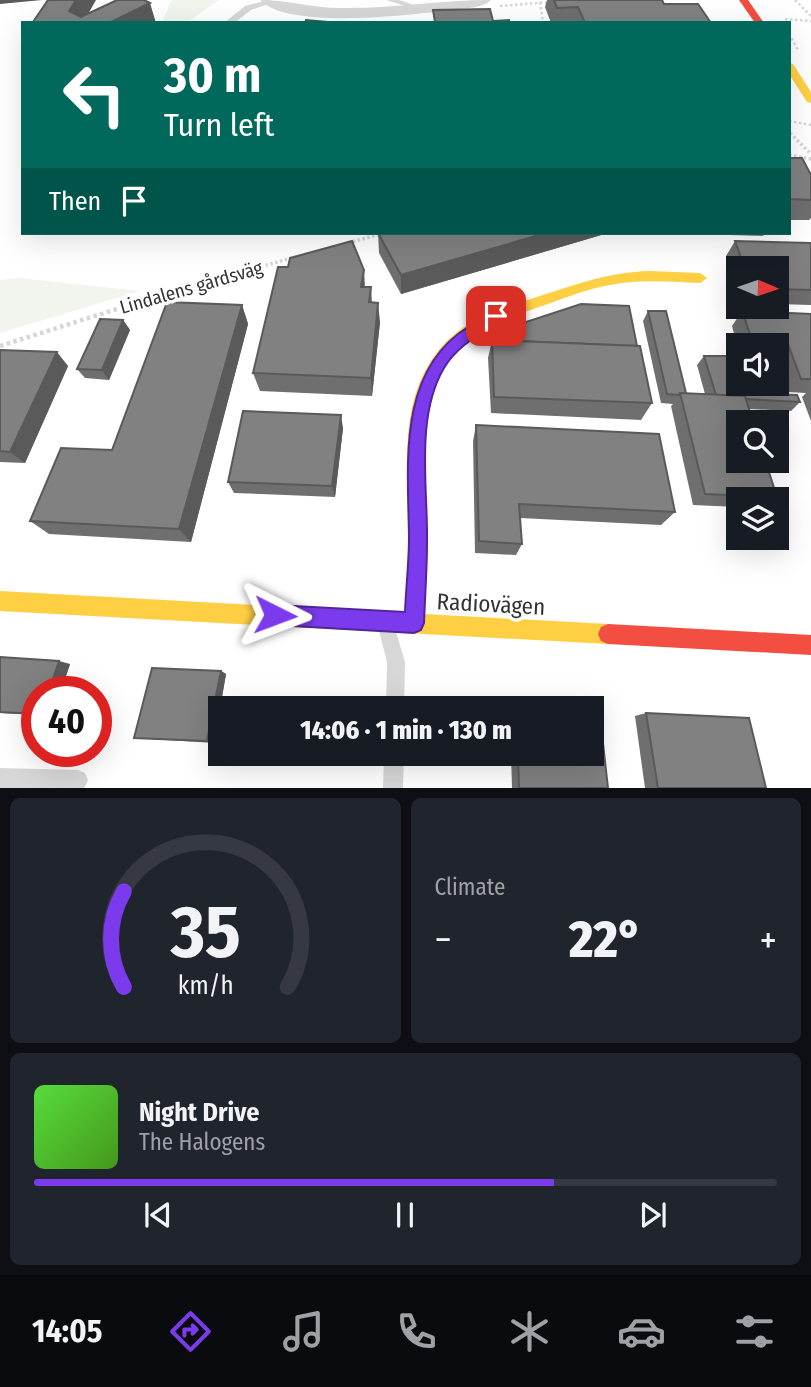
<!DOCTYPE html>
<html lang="en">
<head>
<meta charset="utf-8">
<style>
  body { margin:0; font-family:"Fira Sans Condensed",sans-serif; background:#20242c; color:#f1f3f6; height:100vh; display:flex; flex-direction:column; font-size:26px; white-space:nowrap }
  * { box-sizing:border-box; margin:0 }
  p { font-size:23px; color:#9ea1a6 }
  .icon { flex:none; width:38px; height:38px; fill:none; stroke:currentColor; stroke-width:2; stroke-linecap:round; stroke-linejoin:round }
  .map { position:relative; height:788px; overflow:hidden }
  .drawer { display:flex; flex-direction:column; gap:10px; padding:10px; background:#0d0f14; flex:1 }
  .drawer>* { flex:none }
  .hud { position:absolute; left:21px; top:21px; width:770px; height:214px; border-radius:0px; box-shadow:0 7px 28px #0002; background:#00695c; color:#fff; overflow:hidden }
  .needle { width:46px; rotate:92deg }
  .tools { position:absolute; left:726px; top:256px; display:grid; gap:14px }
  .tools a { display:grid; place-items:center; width:63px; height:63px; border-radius:0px; background:#171b24; box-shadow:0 7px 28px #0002; font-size:35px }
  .speed { position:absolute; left:21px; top:676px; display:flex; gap:14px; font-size:35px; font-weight:700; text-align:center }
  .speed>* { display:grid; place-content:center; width:91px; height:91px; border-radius:50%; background:#171b24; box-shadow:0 7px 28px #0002; line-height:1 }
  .speed .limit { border:10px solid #d22; background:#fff; color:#111 }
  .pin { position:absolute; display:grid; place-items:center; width:60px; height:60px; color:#fff; margin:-30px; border-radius:14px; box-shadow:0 4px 10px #0006 }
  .me { position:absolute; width:77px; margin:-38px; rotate:93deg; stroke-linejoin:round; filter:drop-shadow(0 0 5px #0008) }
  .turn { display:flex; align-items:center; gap:24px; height:147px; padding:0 28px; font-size:32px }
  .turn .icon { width:91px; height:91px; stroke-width:2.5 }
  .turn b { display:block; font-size:49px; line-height:60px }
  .then { display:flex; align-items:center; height:66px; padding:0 28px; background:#0003; gap:14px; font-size:26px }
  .big { font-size:52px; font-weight:800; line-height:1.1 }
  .drawer .widget { flex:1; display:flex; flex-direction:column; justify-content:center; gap:10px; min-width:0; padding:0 24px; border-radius:10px; background:#20242c }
  .drawer .dial { align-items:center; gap:0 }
  .dial svg { height:182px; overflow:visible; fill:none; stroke:#363941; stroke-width:7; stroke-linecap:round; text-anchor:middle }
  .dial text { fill:#f1f3f6; stroke:none }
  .song { display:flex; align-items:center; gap:21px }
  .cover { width:84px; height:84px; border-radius:10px; background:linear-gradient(135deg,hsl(110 70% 55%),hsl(100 70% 35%)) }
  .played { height:7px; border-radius:4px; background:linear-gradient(90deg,#7c3aed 70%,#363941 70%) }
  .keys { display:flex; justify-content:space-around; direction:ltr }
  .heat { display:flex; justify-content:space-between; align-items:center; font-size:38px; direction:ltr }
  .drawer .tiles { flex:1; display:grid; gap:10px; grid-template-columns:1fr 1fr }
  .widget:last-child { grid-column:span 2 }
  .trip { position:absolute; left:208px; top:696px; width:396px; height:70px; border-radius:0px; background:#171b24; box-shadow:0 7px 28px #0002; font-weight:800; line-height:70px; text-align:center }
  .tabs { display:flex; height:112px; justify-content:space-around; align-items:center; background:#090b0e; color:#9ea1a6 }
  .tabs .icon { width:49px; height:49px }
  .tabs .selected { color:#7c3aed }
  .tabs b { font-size:32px; color:#f1f3f6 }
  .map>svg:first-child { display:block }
  .green { fill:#f1f5ed }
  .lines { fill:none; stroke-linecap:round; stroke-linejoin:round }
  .path-far2 { stroke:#d6d6d6; stroke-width:2.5; stroke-dasharray:2.5 2.5; stroke-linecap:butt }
  .path-far1 { stroke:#d6d6d6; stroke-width:3.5; stroke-dasharray:2.5 2.5; stroke-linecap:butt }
  .path { stroke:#d6d6d6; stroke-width:4.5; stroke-dasharray:3.5 3.5; stroke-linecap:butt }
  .lane { fill:#d7d7d7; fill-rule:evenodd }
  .street { fill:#d7d7d7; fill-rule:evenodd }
  .slow { fill:#ffcf43; fill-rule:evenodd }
  .jam { fill:#f24e42; fill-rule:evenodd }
  .wall { fill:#6f6f6f }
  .shaded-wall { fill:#5a5a5a }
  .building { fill:#818181; stroke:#5a5a5a; stroke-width:2 }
  .route { fill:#7c3aed; stroke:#51269a; stroke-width:2 }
  .labels { text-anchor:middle; stroke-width:7; stroke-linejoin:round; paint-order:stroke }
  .street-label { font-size:19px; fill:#333; stroke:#fff }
  .near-street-label { font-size:23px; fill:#333; stroke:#fff }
</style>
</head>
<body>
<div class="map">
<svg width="811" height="789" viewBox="0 0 811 789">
  <rect width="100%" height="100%" fill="#fff"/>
  <g class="green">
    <path d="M171 0H219L186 23H162Z"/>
    <path d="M18 278 140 291 0 333V280Z"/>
  </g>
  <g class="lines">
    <g class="path-far2">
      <path d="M795 0 811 16"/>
      <path d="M540 2 543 23"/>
      <path d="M500 6 550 2"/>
      <path d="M785 19 811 21"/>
      <path d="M789 34 798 50"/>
      <path d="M789 121 811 125"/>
      <path d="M789 132 792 135"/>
    </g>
    <g class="path-far1">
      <path d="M790 133 811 154"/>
      <path d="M789 155 811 159"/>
      <path d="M348 243 384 233"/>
      <path d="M131 304 295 257"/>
    </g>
    <path class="path" d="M0 346 136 303"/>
    <g class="lane">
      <path d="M268 0 274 2 251 10 234 23H224L245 6Z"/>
      <path d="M386 0H399L426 9 422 11Z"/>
      <path d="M388 622 394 625 405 662 404 709H386L387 662 379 631 382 625Z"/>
      <path d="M384 754H404L403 789H383Z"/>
      <path d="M0 768 78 770 85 773 88 780 85 787 82 789 0 788Z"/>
    </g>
    <path class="street" d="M260 0C287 0 313 8 340 8 391 9 440 0 491 0 482 9 462 8 450 10 411 15 288 30 260 0Z"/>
    <g class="slow">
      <path d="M789 63 793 64 811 92V103L807 102 789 74Z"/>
      <path d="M650 271 700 273 707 278 700 283C670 282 640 279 610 285 586 289 563 299 539 307 510 317 478 329 455 351 410 398 425 476 427 535 428 561 426 588 424 614L608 624 615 627 618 634 615 641 608 644 0 611V591L405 613C407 588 409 564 409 539 409 473 395 398 443 345 465 320 501 308 531 299 571 286 608 272 650 271Z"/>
    </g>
    <g class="jam">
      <path d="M739 0H748L764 23H755Z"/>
      <path d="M608 624 811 635V655L608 644 601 641 598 634 601 627Z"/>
    </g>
  </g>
  <g class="wall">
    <path d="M547 0H662L664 4 711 23H551L545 7Z"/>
    <path d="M789 158 811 175V218L809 220H789Z"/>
    <path d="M378 233H608L401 294 379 253Z"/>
    <path d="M696 233H765L763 236 697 234Z"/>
    <path d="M735 241 811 243V305L777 304V268H738V293L726 256Z"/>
    <path d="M365 287H371L372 302 380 322 372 396 260 391 253 373Z"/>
    <path d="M242 305 248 324 191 542 49 534 30 521 112 450Z"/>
    <path d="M648 311 686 393 705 394 697 365 704 356 744 393 800 402 791 411 749 409 777 497 775 499H738V507L693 505 671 406 673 404 661 403 643 321Z"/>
    <path d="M742 311 811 314V421L802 397 806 393 787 392 777 363V345H738V349L732 326Z"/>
    <path d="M123 320 130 330 109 380 85 378 77 369Z"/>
    <path d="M517 325 637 346 652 403 641 420 491 413 488 358 492 340 513 341Z"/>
    <path d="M0 350 68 366 25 463 0 462Z"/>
    <path d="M476 425 675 512 661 525 520 518 522 544 516 555 475 553 473 441Z"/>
    <path d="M343 428 335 497 234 493 228 482Z"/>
    <path d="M0 657 70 664 61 691H37V715L0 713Z"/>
    <path d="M221 671 226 674 214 743 134 738Z"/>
    <path d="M541 705 599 708 608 788H512L511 754H592V709H534Z"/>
    <path d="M646 713 766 788H645L635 716Z"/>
  </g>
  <g class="shaded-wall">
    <path d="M0 0H42L0 4Z"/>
    <path d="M76 0H96L83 23 69 11Z"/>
    <path d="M150 3 156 23H109Z"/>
    <path d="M546 233H608L401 294V275Z"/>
    <path d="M364 270 365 289 361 287Z"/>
    <path d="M378 303 380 322 372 396 371 378Z"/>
    <path d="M242 305 248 324 191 542 179 529Z"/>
    <path d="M123 320 130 330 109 380 102 370Z"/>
    <path d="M57 352 68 366 25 463 10 452Z"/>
    <path d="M341 415 343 428 335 497 332 486Z"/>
    <path d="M59 661 70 664 61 691H49Z"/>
    <path d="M221 671 226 674 214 743 207 741Z"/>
  </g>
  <g class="building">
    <path d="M48 0H76L69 11 81 17 117 0H144L150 3 109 23H35L33 22Z"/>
    <path d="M554 0H662L664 4H698L711 23H585L578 7 557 8Z"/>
    <path d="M490 9 493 21 509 20V23L435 22 433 10Z"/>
    <path d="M306 20 339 23H305Z"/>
    <path d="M789 158H802L811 175V200L789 199Z"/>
    <path d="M378 233H546L401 275Z"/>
    <path d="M352 241 364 270 361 287H371L369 302 378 303 371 378 253 373 278 267H288L290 258Z"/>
    <path d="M735 241 811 243V290L777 289V268H745Z"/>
    <path d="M167 302 242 305 179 529 30 521 61 448 112 450Z"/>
    <path d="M581 304 629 306 637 346 518 341 517 325Z"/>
    <path d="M648 311H666L686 393H680L679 395 667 394Z"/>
    <path d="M742 311 811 314V379H801L786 339 751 337Z"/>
    <path d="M100 319 123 320 102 370 77 369Z"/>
    <path d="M492 340 640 346 652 403 494 397Z"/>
    <path d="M0 350 57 352 10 452 0 451Z"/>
    <path d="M704 356H732L738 376V383H741L744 393 797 395 800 402 746 399 745 396 716 395Z"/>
    <path d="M680 393 745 396 753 422H738V460H765L777 497 705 494Z"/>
    <path d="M243 411 341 415 332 486 228 482Z"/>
    <path d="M476 425 659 434 675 512 519 504 522 544 479 541Z"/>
    <path d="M0 657 59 661 49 691H37V714L0 712Z"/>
    <path d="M152 668 221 671 207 741 134 738Z"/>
    <path d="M541 705 599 708 608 788H519L518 754H592V709H541Z"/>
    <path d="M646 713 749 718 766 788H658Z"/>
  </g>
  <path class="route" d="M496 311 501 312 503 316 501 320C480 334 457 346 444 368 415 417 428 488 427 542 427 569 425 596 424 623L421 630 414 633 275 625 268 622 265 615 268 608 275 605 405 612C406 587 409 562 409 537 408 464 397 371 468 327 477 321 486 314 496 311Z"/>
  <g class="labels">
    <g class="street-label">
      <text transform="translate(191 287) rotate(-16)" y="7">Lindalens gårdsväg</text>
    </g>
    <g class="near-street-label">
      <text transform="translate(491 604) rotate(3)" y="8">Radiovägen</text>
    </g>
  </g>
</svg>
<div class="tools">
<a><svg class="needle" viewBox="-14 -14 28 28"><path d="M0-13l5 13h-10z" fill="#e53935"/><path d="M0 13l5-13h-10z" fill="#9ea1a6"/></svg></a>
<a><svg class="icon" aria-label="sound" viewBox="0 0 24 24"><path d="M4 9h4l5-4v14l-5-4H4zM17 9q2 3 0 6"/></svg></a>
<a><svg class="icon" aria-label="search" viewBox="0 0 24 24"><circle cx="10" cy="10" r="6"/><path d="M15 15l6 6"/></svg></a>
<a><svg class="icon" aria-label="layers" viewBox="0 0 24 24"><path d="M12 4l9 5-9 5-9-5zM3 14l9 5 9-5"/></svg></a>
</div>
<div class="speed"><div class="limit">40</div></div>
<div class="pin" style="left:496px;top:316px;background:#d93025"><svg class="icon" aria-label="arrive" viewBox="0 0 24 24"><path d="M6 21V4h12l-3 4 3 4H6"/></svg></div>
<svg class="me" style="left:275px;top:615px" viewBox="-20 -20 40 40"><path d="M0-17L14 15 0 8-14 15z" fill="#7c3aed" stroke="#fff" stroke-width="4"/></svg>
<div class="trip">14:06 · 1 min · 130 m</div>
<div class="hud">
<div class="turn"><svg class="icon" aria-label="left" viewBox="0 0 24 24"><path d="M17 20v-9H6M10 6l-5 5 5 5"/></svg><div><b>30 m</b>Turn left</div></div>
<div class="then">Then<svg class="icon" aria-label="arrive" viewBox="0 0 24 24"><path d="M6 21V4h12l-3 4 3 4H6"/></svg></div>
</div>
</div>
<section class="drawer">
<div class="tiles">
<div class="widget dial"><svg viewBox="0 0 100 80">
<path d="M14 69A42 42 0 1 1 86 69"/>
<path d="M14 69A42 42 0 0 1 14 27" stroke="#7c3aed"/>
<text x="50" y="56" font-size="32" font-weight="700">35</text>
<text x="50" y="72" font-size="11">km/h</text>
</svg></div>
<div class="widget"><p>Climate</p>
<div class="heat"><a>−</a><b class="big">22°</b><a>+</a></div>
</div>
<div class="widget">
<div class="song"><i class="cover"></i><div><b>Night Drive</b><p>The Halogens</p></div></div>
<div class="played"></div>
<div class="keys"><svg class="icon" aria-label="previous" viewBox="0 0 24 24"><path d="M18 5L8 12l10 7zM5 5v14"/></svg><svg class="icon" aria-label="pause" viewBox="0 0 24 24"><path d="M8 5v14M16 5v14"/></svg><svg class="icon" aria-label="next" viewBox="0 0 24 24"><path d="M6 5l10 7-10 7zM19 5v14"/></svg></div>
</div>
</div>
</section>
<nav class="tabs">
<b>14:05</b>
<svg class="icon selected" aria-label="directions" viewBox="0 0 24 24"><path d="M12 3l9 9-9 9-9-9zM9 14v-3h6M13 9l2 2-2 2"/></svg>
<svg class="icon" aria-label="music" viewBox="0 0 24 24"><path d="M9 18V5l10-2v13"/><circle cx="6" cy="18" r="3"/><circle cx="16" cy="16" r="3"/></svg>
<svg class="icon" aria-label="phone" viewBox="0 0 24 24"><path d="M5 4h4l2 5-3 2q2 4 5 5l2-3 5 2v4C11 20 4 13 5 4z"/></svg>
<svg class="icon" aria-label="climate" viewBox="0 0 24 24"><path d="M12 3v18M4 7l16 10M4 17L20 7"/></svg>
<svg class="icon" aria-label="car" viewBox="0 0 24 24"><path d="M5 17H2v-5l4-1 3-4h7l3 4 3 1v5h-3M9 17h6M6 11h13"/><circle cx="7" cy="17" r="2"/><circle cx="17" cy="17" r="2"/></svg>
<svg class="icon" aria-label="filters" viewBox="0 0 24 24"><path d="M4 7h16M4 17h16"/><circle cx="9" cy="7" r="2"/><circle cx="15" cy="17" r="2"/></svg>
</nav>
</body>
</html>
